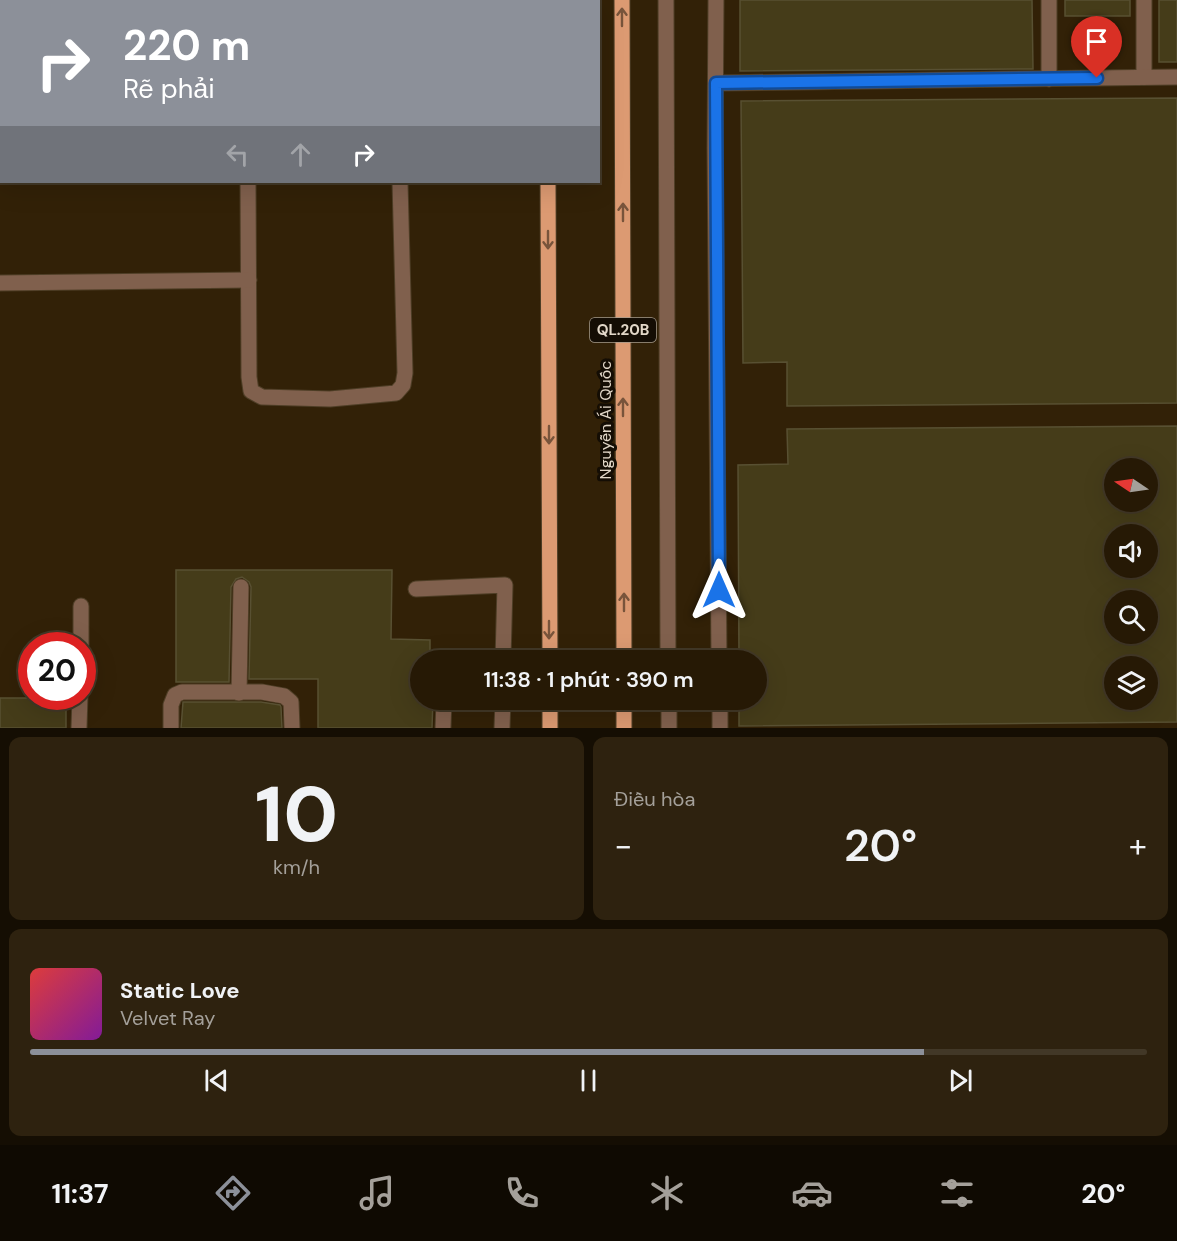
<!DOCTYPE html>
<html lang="vi">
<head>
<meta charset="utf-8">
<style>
  body { margin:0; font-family:"DM Sans",sans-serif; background:#2e220f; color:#f1f3f6; height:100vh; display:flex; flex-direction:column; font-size:22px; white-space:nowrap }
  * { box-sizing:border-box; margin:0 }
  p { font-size:20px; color:#a4a09a }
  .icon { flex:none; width:33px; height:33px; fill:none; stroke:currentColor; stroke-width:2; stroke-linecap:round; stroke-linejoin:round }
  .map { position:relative; height:728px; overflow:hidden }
  .sheet { display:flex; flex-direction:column; gap:9px; padding:9px; background:#150e03; flex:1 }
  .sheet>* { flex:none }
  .guide { position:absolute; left:0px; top:0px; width:600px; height:183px; box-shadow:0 6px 24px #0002,0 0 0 2px #423827; background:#8c9099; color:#fff; overflow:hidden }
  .needle { width:39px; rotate:283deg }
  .buttons { position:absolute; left:1104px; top:458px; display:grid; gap:12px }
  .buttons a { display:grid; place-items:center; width:54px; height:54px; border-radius:50%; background:#261905; box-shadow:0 6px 24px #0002,0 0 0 2px #423827; font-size:30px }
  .speed { position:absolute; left:18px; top:632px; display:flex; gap:12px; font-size:30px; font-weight:700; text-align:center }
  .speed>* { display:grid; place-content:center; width:78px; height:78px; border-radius:50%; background:#261905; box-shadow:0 6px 24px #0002,0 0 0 2px #423827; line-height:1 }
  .speed .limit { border:9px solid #d22; background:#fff; color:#111 }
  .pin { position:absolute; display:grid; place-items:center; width:51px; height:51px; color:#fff; margin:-62px -26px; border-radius:50% 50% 50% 0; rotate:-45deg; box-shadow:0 0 6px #0007 }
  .pin .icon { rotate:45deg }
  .me { position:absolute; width:66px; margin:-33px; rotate:0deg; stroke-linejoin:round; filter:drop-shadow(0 0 4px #0008) }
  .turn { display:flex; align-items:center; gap:21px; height:126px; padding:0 24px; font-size:27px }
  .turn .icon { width:78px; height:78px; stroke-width:2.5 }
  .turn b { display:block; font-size:42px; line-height:51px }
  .lanes { display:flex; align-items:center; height:57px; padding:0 24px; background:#0003; justify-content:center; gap:30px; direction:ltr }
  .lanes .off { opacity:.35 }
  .big { font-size:45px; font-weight:600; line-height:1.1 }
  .sheet .card { flex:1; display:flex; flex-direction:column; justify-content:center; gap:9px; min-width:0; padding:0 21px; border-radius:12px; background:#2e220f }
  .sheet .dial { align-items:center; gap:0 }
  .dial b { font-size:78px; line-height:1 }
  .song { display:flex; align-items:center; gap:18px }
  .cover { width:72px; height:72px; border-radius:9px; background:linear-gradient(135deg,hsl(0 70% 55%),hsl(290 70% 35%)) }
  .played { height:6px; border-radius:3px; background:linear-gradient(90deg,#8c9099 80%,#423827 80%) }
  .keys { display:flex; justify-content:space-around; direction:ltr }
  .heat { display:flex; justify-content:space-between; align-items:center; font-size:33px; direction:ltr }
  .sheet .tiles { flex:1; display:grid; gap:9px; grid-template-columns:1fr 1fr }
  .card:last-child { grid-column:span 2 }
  .trip { position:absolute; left:410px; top:650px; width:357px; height:60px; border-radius:30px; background:#261905; box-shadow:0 6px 24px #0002,0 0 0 2px #423827; font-weight:600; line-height:60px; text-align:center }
  .dock { display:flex; height:96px; justify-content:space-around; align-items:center; background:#0f0a02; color:#a4a09a }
  .dock .icon { width:42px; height:42px }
  .dock .active { color:#8c9099 }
  .dock b { font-size:27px; color:#f1f3f6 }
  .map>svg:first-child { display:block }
  .building { fill:#453c19; stroke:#585032; stroke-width:1.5; fill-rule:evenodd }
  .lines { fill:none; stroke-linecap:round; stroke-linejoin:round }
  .minor-casing { stroke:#4e3e26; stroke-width:17 }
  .major-casing { stroke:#4e3e26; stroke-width:17 }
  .minor { stroke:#80604d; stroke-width:15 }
  .major { stroke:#dc9a72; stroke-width:15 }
  .oneway { stroke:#78543b }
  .route-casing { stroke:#114b97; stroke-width:15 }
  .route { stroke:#1a73e8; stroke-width:10 }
  .labels { text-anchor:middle; stroke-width:6; stroke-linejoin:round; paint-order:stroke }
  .shield { fill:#140d04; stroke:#a49a8d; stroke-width:1.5 }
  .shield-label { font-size:15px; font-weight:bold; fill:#e2d7c8 }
  .street-label { font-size:16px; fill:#e2d7c8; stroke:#140d04 }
</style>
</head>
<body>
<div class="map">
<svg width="1177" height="728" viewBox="0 0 1177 728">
  <rect width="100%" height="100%" fill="#322107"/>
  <g class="building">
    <path d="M740 0H1032L1033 69 740 71Z"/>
    <rect x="1065" y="0" width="65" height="16"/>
    <rect x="1159" y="0" width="18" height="62"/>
    <path d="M1177 98V403L787 406V362L743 363 741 101Z"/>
    <path d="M1177 426V722L739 726V699H756V660H739L738 465 788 464 787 429ZM1114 468H1148V501H1114ZM1114 534H1148V567H1114ZM1114 600H1148V633H1114ZM1114 666H1148V699H1114Z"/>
    <path d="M176 570H392L391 639 430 640V660H420V699H433L432 728H318V679H249L251 587 249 582 242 577 236 579 231 587 229 682H176Z"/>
    <rect x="0" y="698" width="66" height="30"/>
    <path d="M183 702H261L280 705 281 707 282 728H181Z"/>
  </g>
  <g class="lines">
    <g class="minor-casing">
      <g id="minor">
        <path d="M666 0 668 660"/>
        <path d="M716 0 715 148 719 660"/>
        <path d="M1049 0V79"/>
        <path d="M151 2V0"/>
        <path d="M389 2V0"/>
        <path d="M1144 77V0"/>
        <path d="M716 83 1177 77"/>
        <path d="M248 182 249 377 251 391 262 397 330 399 396 393 403 385 405 373 400 182"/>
        <path d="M0 283 249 280"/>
        <path d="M416 589 505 585 503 660"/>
        <path d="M81 645V606"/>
        <path d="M239 693 241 587"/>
        <path d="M669 699V728"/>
        <path d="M720 699V728"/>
        <path d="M79 728 80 696"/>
        <path d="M171 728V705L175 695 182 692H262L284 696 291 702 292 728"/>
        <path d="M443 728 444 699"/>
        <path d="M502 728 503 699"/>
      </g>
    </g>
    <g class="major-casing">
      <g id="major">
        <path d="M548 0V2"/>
        <path d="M622 0 624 660"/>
        <path d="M548 182 550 660"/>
        <path d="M550 699V728"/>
        <path d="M624 699V728"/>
      </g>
    </g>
    <use href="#minor" class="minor"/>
    <use href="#major" class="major"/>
  </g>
  <defs><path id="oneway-shaft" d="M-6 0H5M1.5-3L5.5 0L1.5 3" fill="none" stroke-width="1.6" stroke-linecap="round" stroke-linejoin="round" transform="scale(1.5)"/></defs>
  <g class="oneway">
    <use href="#oneway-shaft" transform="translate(622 17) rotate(-90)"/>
    <use href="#oneway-shaft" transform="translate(623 212) rotate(-90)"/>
    <use href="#oneway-shaft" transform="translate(548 240) rotate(90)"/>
    <use href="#oneway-shaft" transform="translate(623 407) rotate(-90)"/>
    <use href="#oneway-shaft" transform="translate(549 435) rotate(90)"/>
    <use href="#oneway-shaft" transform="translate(624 602) rotate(-90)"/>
    <use href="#oneway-shaft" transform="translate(549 630) rotate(90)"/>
  </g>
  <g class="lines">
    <g class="route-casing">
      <path id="route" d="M719 590 716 83 1097 78"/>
    </g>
    <use href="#route" class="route"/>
  </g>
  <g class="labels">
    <rect class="shield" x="590" y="318" width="66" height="24" rx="4.5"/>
    <g class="shield-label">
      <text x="623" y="335">QL.20B</text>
    </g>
    <g class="street-label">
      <text transform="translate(605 420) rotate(-90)" y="6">Nguyễn Ái Quốc</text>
    </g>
  </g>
</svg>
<div class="buttons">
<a><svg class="needle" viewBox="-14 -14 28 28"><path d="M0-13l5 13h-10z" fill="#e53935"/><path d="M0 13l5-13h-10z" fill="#a4a09a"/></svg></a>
<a><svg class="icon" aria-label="sound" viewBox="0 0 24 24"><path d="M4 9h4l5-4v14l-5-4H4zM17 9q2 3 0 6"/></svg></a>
<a><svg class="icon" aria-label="search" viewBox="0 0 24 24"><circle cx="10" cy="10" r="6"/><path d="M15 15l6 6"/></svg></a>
<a><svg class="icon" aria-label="layers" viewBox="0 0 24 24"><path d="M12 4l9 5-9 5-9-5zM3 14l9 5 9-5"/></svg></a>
</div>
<div class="speed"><div class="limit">20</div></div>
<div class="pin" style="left:1097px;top:78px;background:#d93025"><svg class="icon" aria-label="arrive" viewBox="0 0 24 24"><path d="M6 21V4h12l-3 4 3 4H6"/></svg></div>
<svg class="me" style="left:719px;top:590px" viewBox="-20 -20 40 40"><path d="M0-17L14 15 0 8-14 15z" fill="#1a73e8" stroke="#fff" stroke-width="4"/></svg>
<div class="trip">11:38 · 1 phút · 390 m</div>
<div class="guide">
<div class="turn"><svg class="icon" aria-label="right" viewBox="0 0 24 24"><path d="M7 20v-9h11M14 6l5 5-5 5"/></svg><div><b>220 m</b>Rẽ phải</div></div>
<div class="lanes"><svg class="icon off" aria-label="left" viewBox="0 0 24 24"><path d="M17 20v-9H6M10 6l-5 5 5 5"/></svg><svg class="icon off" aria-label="ahead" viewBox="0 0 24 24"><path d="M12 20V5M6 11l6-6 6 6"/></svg><svg class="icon" aria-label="right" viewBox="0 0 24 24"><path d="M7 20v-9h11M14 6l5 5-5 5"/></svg></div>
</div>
</div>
<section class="sheet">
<div class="tiles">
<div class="card dial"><b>10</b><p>km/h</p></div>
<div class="card"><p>Điều hòa</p>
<div class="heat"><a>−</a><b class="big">20°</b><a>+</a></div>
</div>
<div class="card">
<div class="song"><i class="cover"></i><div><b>Static Love</b><p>Velvet Ray</p></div></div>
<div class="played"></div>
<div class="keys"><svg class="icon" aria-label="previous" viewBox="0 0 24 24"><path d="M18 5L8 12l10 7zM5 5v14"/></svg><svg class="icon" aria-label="pause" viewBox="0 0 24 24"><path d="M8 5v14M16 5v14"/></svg><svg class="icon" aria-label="next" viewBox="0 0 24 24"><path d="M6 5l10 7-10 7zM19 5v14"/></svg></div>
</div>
</div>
</section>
<nav class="dock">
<b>11:37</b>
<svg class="icon active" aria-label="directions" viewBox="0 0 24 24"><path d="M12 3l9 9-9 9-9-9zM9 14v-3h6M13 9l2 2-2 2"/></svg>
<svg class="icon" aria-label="music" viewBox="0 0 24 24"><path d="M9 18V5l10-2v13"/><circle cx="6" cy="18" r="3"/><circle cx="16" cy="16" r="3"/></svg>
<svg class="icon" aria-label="phone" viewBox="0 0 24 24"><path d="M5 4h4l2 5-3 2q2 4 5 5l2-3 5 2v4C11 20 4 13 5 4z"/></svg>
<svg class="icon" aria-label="climate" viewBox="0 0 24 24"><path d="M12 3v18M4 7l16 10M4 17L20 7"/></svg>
<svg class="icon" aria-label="car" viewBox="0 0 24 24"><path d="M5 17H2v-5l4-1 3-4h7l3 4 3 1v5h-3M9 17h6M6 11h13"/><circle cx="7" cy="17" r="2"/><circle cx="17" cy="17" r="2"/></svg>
<svg class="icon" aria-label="filters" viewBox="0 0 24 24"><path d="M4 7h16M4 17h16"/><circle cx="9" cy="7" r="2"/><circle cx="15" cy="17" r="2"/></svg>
<b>20°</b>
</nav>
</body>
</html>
